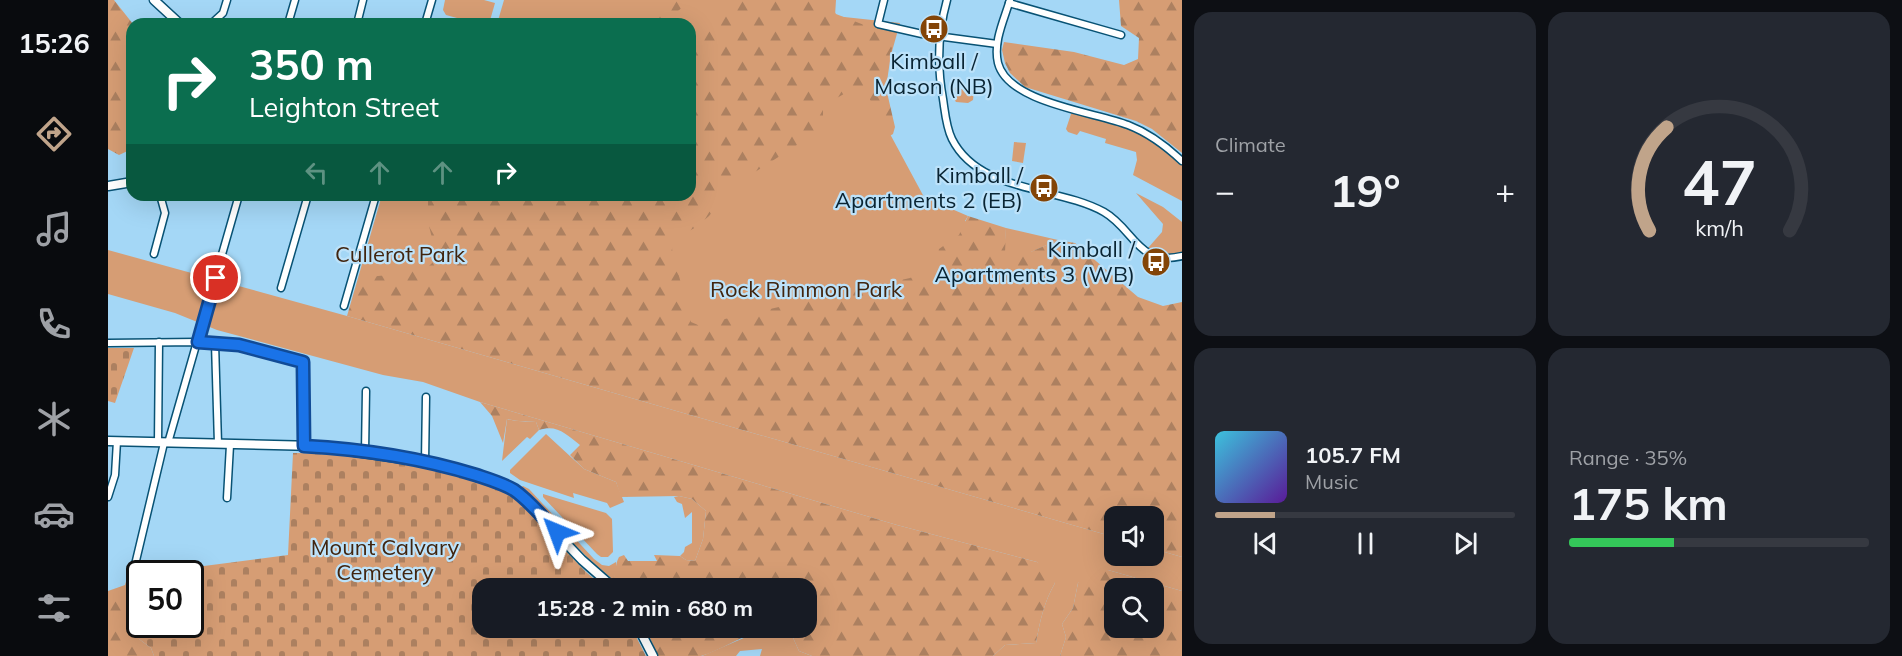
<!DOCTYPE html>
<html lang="en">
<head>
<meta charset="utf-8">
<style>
  body { margin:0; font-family:Mulish,sans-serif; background:#242831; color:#f1f3f6; height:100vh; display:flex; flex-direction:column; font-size:22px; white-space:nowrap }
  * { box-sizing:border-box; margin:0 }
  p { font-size:20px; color:#9ea1a6 }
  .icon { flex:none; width:33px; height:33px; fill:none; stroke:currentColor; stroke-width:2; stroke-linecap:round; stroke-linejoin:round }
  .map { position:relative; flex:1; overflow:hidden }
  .drawer { display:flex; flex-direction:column; gap:12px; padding:12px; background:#0d0f14; width:720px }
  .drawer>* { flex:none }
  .hud { position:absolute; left:18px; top:18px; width:570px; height:183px; border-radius:18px; box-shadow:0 6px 24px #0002; background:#0b6e4f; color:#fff; overflow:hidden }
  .tools { position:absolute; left:996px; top:506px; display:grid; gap:12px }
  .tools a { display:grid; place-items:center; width:60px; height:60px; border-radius:12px; background:#171b24; box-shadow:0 6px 24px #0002; font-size:30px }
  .speed { position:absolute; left:18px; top:560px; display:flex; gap:12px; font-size:30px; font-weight:700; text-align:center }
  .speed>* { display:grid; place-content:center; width:78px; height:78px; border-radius:50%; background:#171b24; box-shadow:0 6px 24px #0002; line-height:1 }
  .speed .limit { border:3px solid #111; border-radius:9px; background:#fff; color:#111 }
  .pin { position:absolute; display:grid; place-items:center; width:51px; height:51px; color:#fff; margin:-26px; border:3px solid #fff; border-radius:50%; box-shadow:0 2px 6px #0007 }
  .me { position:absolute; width:66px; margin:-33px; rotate:316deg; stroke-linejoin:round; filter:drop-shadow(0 0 4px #0008) }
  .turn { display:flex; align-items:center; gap:21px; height:126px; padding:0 24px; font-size:27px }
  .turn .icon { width:78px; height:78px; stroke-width:2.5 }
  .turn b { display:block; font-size:42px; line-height:51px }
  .lanes { display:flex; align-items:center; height:57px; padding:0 24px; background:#0003; justify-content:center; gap:30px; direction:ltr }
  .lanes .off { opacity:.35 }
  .big { font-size:45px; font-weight:700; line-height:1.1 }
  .drawer .widget { flex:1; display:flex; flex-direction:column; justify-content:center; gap:9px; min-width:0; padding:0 21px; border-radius:18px; background:#242831 }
  .drawer .dial { align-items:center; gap:0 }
  .dial svg { height:156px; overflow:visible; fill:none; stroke:#363941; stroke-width:7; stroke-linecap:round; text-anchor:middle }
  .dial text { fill:#f1f3f6; stroke:none }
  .song { display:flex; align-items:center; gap:18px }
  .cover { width:72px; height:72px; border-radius:9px; background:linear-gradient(135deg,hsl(190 70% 55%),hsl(270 70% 35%)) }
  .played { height:6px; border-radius:3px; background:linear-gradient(90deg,#c0a48a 20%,#363941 20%) }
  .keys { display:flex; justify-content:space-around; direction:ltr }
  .heat { display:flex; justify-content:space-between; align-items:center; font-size:33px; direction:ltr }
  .charge { height:9px; border-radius:4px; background:linear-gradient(90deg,#34c759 35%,#363941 0) }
  .drawer .tiles { flex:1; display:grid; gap:12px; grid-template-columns:repeat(2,1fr) }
  .trip { position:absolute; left:364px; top:578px; width:345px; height:60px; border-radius:18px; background:#171b24; box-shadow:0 6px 24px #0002; font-weight:700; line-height:60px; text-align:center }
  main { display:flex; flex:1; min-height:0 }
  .menu { display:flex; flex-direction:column; width:108px; justify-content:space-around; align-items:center; background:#090b0e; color:#9ea1a6 }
  .menu .icon { width:42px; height:42px }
  .menu .on { color:#c0a48a }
  .menu b { font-size:27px; color:#f1f3f6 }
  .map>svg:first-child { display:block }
  .green { fill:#d69d74 }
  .forest { fill:url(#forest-firs); fill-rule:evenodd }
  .cemetery { fill:url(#cemetery-stones) }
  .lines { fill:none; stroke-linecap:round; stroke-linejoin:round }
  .street-casing { stroke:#085274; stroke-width:9 }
  .secondary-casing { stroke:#085274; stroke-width:11 }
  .street { stroke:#fff; stroke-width:6 }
  .secondary { stroke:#fff; stroke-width:8 }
  .route-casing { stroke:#114b97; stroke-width:15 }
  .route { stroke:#1a73e8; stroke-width:10 }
  .labels { text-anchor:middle; stroke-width:4.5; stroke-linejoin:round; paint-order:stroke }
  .poi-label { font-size:22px; fill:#092433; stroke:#bce2fa; text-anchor:end }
  .park-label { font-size:22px; fill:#41250f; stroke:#bce2fa }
</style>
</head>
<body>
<main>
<nav class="menu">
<b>15:26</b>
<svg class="icon on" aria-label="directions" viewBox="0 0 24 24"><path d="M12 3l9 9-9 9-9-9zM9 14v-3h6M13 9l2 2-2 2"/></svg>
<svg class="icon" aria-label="music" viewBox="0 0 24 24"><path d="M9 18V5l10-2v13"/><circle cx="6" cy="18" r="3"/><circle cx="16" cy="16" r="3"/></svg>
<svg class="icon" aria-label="phone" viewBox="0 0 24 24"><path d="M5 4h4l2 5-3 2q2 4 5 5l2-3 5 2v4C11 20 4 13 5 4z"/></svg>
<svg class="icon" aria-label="climate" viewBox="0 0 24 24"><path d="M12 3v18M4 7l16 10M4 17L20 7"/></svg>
<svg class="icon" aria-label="car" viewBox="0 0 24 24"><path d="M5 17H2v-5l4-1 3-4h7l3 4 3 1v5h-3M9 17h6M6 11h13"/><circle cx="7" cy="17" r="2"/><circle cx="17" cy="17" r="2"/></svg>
<svg class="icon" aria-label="filters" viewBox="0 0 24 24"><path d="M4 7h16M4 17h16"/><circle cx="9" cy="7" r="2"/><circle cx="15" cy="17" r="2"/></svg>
</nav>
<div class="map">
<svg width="1074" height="656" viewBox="0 0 1074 656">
  <defs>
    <pattern id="forest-firs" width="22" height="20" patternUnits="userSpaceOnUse" patternTransform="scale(1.5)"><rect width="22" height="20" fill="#d69d74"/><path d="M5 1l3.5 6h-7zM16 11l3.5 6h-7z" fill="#ac8060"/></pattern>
    <pattern id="cemetery-stones" width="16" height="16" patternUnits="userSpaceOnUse" patternTransform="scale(1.5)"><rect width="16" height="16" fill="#d69d74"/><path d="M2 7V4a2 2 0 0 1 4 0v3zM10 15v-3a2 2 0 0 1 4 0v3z" fill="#ac8060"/></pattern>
  </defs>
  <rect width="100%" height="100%" fill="#a4d7f6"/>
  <g class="green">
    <path d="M337 0H376L387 3 381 24H371L338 15 335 10Z"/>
    <path d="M396 0H728L727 16 792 23 768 108 816 197 860 216 857 221 897 240 898 228 950 240 923 252 1046 516H1006L250 278 274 195H582V24H389Z"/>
    <path d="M849 86H861L866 90 865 100 860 103 848 102 844 96 845 90Z"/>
    <path d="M964 111 1007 122 1037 135 1074 163V201L1025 175 1029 160 1028 152 997 143 998 139 972 131 969 135 960 132 958 129Z"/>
    <path d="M906 142 918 143 915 163 904 161Z"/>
    <path d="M1028 193 1055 207 1074 222V253C1062 255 1050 257 1040 248L1054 232 1055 224Z"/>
    <path d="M0 250 239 316 1006 537V555H1046V549L1074 557V591L1000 570 970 583 965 608 954 624 958 637 952 656H885L897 645 928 643C932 621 936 602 947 583L929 562 789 525 372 402 315 382 275 375 109 330 67 313 0 294Z"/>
    <path d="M399 419C410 422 417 421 428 422L431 430 422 439 419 437 394 461Z"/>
    <path d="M438 434 476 469 508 482 516 502 502 508 499 503 465 493 466 498 412 480 402 473V470Z"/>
    <path d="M415 486 421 489 486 559 494 565 501 566 508 562V573L505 580 480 558 413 491 412 488Z"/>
    <path d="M435 494 498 513 504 519 505 552 500 557H493L489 554 435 497Z"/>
    <path d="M571 496 584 499 598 511 595 539 587 561 578 560 572 556 576 552 577 547 584 543V512L577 518 574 504 569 502 566 497Z"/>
    <path d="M673 627 682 631 691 651 704 656H652L654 649 632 651 628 656H594L645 634Z"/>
  </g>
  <g class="forest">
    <path d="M0 0H6L25 24 24 149 11 155 0 149Z"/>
    <path d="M552 0H595L576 6 554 24H534Z"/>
    <path d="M601 0H719L728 14 774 32 786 34 778 88 787 127 785 134 780 137 756 87H748L715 106V124L703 136 625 186 601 216 588 227 566 240 564 249 583 322 590 325 802 278 828 264 831 249 851 235 860 216 898 228 897 253 911 257 950 240 967 243 1030 297 1055 306 1074 302V557L1046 549V516H1006V537L239 316 250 278 280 275 320 267 329 258 320 222V195H582V31L607 17 614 9Z"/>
    <path d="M1011 0H1074V153L1044 129 1028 121 917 87 902 73 897 63 894 50 896 42 966 52 1016 65 1030 59 1031 38 1013 26Z"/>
    <path d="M372 402 789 525 929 562 945 573 947 583C936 602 932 621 928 643L897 645 885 656H704L691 651 682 631C655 619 619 649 593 656 582 656 562 656 550 656L537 627H699V588H563C559 580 554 578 545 580L539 588H514L505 580C508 573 507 564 511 557L516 555 520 561H549L546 555 572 556 578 560 587 561 595 539 598 511 584 499 571 496 513 497 508 482 476 469 462 455 472 445C458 434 449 424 431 430L428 422C417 421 411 422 399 419L395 443 384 416Z"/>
    <path d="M1000 570 1074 591V656H952L958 637 954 624 965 608 970 583 983 571ZM1006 588H1046V627H1006Z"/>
    <path d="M25 575 31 639 43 648 46 656H0V591L17 585 19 578Z"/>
  </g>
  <g class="cemetery">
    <path d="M0 348H26L7 403 0 401Z"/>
    <path d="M185 453C245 454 356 467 407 498L478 572 497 588H375V627H523L538 656H46L43 648 31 639 25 575 31 574 32 624H82V573H42L180 555Z"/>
  </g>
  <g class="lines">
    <g class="street-casing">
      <g id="street">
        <path d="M776 0 770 24 814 34 889 44"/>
        <path d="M839 0C830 32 829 66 835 99 837 112 838 127 844 139 871 193 949 186 996 212 1026 229 1030 267 1074 256"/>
        <path d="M902 0C896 20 885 42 890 63 900 103 987 112 1020 125 1041 133 1058 146 1074 161"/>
        <path d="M901 3 1013 35"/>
        <path d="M103 24 115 13 119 0"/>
        <path d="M180 24 187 0"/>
        <path d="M249 24 255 0"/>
        <path d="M317 24 324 0"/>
        <path d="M46 254 57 213 52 195"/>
        <path d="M173 288 200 195"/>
        <path d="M236 306 268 195"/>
        <path d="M0 343 90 342 125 344 195 362 196 446"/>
        <path d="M107 343 110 444"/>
        <path d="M50 442 51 342"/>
        <path d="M60 443 131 195"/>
        <path d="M257 452 258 391"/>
        <path d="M317 462 318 397"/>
        <path d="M0 497 7 475 9 441"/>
        <path d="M119 498 122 445"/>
        <path d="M26 569 56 443"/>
      </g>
    </g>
    <g class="secondary-casing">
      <g id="secondary">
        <path d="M46 0 72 24"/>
        <path d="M0 186 24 182"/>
        <path d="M0 441 207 446 317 462 359 472 394 484 411 494 474 560 506 588"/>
        <path d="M530 627 545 656"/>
      </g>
    </g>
    <use href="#street" class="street"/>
    <use href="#secondary" class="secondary"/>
  </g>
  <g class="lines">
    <g class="route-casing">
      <path id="route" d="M108 278 90 342 131 345 195 362 196 446C253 449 313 458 368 475 380 479 394 483 406 490 422 501 435 518 449 532"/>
    </g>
    <use href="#route" class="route"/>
  </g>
  <defs>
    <g id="bus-disc" transform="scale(1.5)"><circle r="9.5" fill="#834407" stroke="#bce2fa"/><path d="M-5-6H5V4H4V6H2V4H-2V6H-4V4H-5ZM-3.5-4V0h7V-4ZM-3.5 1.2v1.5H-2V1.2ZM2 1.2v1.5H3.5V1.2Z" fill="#fff"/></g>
  </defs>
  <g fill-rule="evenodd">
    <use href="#bus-disc" x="826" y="29"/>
    <use href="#bus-disc" x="936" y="188"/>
    <use href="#bus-disc" x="1048" y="262"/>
  </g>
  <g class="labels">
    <g class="poi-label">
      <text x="826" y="69" text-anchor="middle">Kimball /<tspan x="826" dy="25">Mason (NB)</tspan></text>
      <text x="915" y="183">Kimball /<tspan x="915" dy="25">Apartments 2 (EB)</tspan></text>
      <text x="1027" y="257">Kimball /<tspan x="1027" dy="25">Apartments 3 (WB)</tspan></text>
    </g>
    <g class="park-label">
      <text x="292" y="262">Cullerot Park</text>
      <text x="698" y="297">Rock Rimmon Park</text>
      <text x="277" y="555">Mount Calvary<tspan x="277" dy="25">Cemetery</tspan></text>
    </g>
  </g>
</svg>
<div class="tools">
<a><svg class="icon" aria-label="sound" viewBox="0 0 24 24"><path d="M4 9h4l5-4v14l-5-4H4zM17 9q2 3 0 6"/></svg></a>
<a><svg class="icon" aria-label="search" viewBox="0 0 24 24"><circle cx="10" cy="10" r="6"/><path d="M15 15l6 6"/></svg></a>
</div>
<div class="speed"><div class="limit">50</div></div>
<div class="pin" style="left:108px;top:278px;background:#d93025"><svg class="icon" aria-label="arrive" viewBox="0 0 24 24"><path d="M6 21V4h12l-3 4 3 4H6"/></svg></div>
<svg class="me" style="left:449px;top:532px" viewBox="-20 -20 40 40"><path d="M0-17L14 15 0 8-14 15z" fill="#1a73e8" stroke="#fff" stroke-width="4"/></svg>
<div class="trip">15:28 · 2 min · 680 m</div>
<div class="hud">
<div class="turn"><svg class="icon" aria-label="right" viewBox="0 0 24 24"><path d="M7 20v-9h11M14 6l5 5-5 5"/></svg><div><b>350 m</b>Leighton Street</div></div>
<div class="lanes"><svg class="icon off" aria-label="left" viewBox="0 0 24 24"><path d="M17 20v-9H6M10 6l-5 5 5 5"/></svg><svg class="icon off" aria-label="ahead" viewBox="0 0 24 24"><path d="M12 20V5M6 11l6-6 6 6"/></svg><svg class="icon off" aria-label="ahead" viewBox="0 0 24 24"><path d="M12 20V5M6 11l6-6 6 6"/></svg><svg class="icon" aria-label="right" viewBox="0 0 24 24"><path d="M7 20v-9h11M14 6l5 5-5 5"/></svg></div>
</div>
</div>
<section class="drawer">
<div class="tiles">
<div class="widget"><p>Climate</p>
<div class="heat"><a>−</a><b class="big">19°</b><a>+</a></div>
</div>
<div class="widget dial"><svg viewBox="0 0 100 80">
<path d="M14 69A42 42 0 1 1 86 69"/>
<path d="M14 69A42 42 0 0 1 23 16" stroke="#c0a48a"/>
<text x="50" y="56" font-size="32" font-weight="700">47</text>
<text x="50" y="72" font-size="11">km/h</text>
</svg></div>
<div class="widget">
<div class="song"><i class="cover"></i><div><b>105.7 FM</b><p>Music</p></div></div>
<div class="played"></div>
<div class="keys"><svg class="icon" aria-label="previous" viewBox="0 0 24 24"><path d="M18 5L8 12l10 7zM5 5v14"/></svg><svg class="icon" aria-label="pause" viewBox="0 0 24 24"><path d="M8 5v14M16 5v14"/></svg><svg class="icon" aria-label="next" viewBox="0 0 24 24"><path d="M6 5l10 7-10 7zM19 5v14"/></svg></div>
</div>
<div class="widget"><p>Range · 35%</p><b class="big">175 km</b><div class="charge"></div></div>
</div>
</section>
</main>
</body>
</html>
